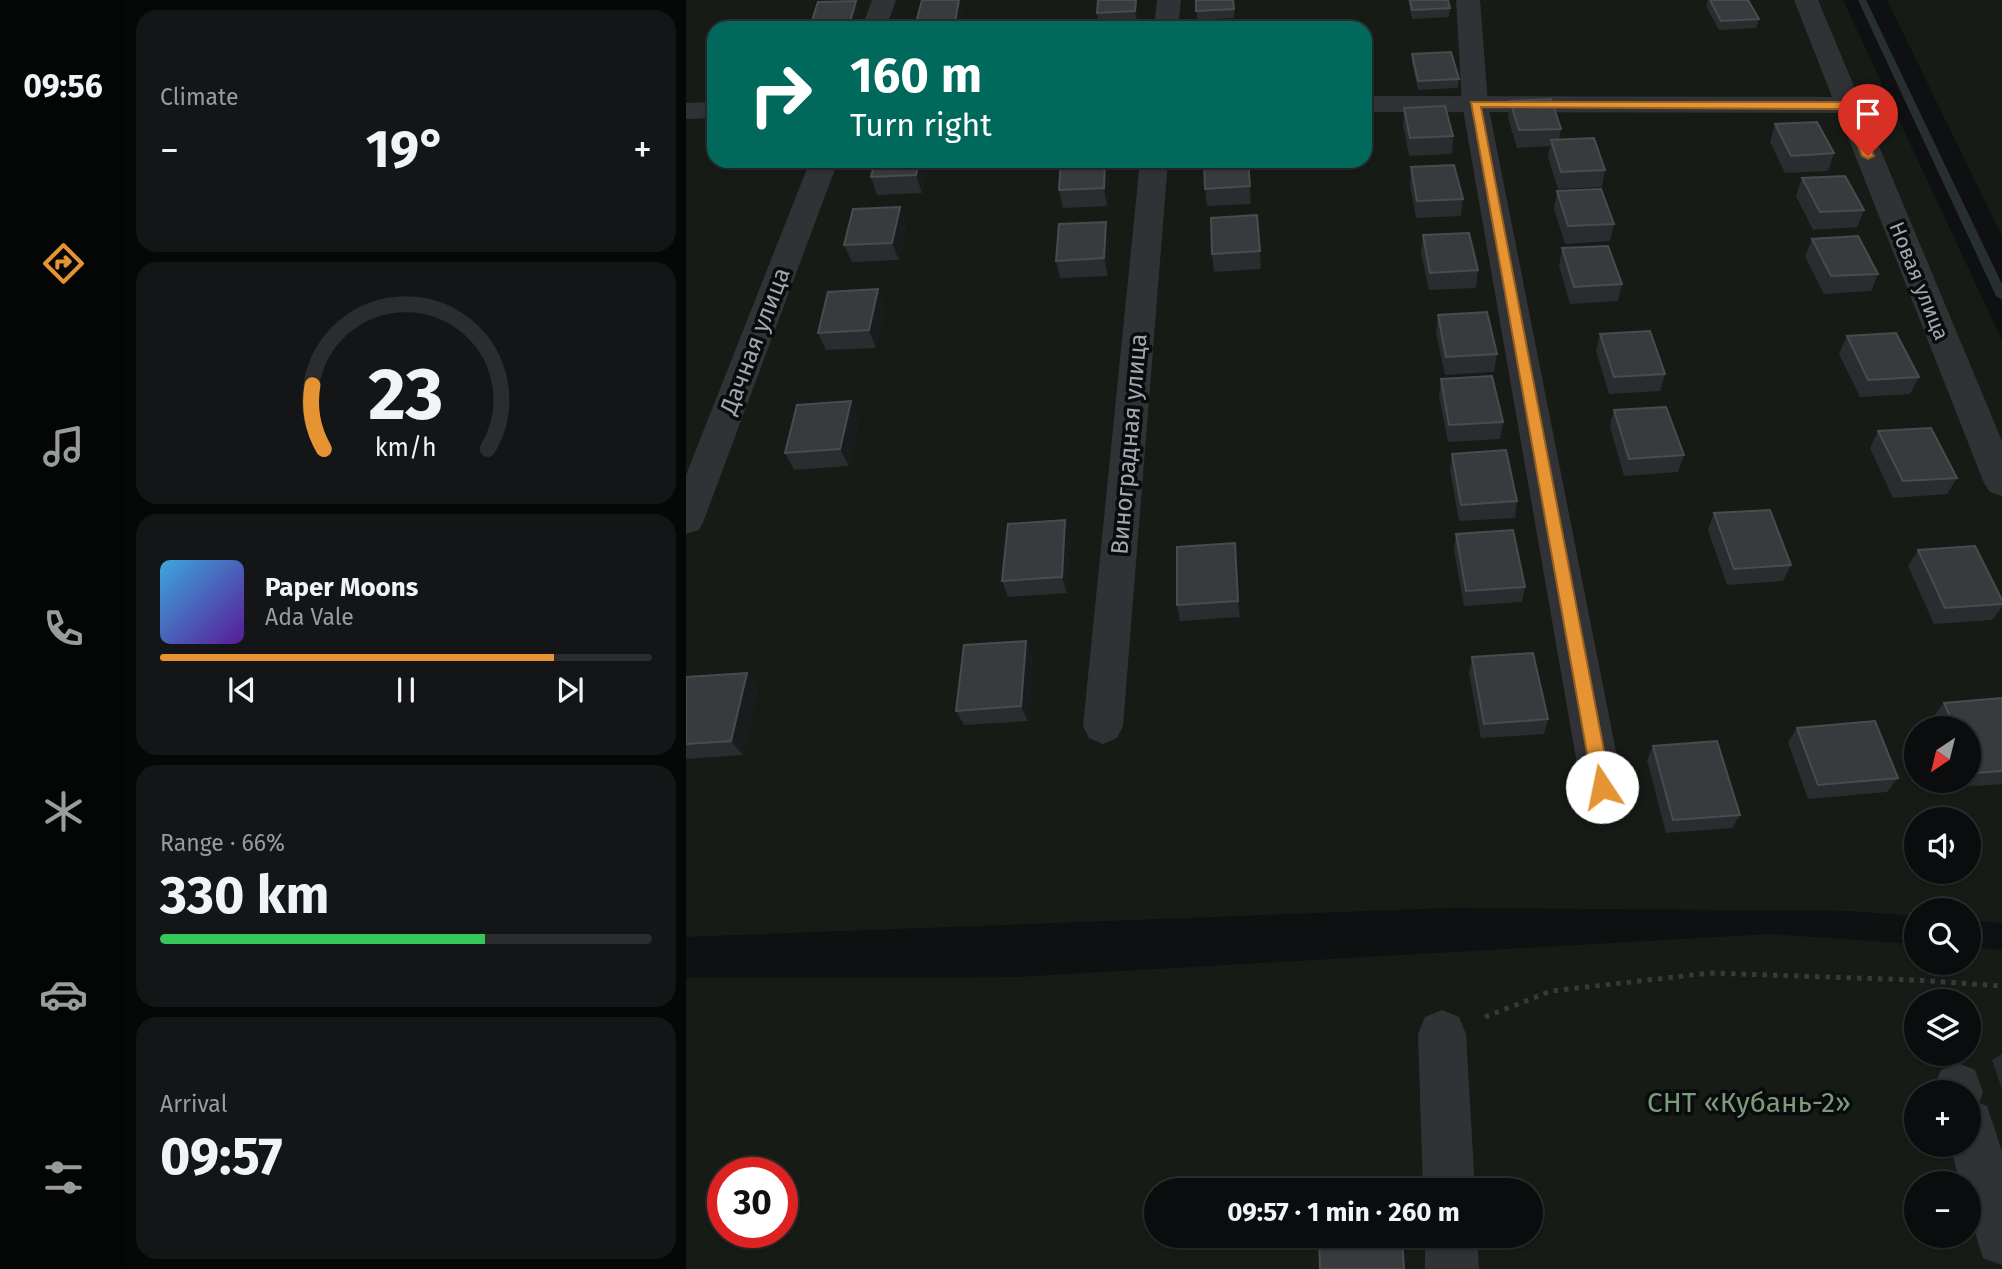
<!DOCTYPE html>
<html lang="en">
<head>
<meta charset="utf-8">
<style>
  body { margin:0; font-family:"Fira Sans",sans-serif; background:#141516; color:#f1f3f6; height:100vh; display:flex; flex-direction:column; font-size:26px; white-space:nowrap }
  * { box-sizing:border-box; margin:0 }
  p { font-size:23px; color:#9a9b9d }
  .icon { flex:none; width:38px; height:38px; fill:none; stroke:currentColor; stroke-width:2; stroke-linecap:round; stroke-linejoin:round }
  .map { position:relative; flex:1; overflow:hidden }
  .drawer { display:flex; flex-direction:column; gap:10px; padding:10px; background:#060707; width:560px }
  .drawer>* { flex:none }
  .hud { position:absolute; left:21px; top:21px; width:665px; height:147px; border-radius:21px; box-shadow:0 2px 5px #0004,0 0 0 2px #2b2c2e; background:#00695c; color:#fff; overflow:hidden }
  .needle { width:46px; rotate:215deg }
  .controls { position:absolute; left:1218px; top:716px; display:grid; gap:14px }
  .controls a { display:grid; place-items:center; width:77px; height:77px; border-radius:50%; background:#0b0c0d; box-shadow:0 2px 5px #0004,0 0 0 2px #2b2c2e; font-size:35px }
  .speed { position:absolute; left:21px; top:1157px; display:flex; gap:14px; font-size:35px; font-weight:700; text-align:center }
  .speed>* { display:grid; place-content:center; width:91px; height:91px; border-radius:50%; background:#0b0c0d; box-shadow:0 2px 5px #0004,0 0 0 2px #2b2c2e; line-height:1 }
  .speed .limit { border:10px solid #d22; background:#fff; color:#111 }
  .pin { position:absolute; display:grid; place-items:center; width:60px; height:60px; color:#fff; margin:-72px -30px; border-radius:50% 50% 50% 0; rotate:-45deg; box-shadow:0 0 7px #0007 }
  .pin .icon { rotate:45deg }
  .me { position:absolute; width:77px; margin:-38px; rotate:349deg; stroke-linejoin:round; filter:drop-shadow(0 0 5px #0008) }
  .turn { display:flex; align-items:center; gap:24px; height:147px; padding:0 28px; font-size:32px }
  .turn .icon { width:91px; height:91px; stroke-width:2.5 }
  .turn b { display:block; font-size:49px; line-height:60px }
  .big { font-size:52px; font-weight:700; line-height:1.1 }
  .drawer .card { flex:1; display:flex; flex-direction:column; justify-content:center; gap:10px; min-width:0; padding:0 24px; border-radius:21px; background:#141516 }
  .drawer .dial { align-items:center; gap:0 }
  .dial svg { height:182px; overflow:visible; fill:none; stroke:#2b2c2e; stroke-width:7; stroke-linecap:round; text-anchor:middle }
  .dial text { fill:#f1f3f6; stroke:none }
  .song { display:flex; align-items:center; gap:21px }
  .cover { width:84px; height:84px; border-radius:10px; background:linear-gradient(135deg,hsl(200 70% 55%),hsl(270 70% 35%)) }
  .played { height:7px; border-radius:4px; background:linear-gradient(90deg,#e59333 80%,#2b2c2e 80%) }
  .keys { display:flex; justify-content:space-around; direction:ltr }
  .heat { display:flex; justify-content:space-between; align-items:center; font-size:38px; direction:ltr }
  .charge { height:10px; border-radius:5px; background:linear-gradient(90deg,#34c759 66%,#2b2c2e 0) }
  .trip { position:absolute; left:458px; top:1178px; width:399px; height:70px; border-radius:35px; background:#0b0c0d; box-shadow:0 2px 5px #0004,0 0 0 2px #2b2c2e; font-weight:700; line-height:70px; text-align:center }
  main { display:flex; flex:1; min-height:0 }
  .tabs { display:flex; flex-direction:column; width:126px; justify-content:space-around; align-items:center; background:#040505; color:#9a9b9d }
  .tabs .icon { width:49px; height:49px }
  .tabs .on { color:#e59333 }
  .tabs b { font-size:32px; color:#f1f3f6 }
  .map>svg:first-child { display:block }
  .green { fill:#161b16; fill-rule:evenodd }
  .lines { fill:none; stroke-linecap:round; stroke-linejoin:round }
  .stream { fill:#272f33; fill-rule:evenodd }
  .path { stroke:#37393c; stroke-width:5; stroke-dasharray:4.5 6; stroke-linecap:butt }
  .minor { fill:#313235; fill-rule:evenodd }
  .tertiary { fill:#313235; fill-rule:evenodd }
  .wall { fill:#2b2c2f }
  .shaded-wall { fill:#1a1b1d }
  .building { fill:#383a3d; stroke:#484b4f; stroke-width:2 }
  .route { fill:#e59333; stroke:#956021; stroke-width:2 }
  .labels { text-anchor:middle; stroke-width:7; stroke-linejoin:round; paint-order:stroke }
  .far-street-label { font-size:21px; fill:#a1a8b1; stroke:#0a0b0c }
  .street-label { font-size:24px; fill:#a1a8b1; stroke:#0a0b0c }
  .near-park-label { font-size:28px; fill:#7b9b79; stroke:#0a0b0c }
</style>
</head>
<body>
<main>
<nav class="tabs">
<b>09:56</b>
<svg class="icon on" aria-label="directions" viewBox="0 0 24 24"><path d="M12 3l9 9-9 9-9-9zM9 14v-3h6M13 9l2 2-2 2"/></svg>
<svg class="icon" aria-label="music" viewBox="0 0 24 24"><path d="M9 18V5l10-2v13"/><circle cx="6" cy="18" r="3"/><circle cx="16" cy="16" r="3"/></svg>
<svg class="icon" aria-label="phone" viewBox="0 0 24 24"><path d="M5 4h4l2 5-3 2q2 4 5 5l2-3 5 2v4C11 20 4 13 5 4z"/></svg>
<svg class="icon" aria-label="climate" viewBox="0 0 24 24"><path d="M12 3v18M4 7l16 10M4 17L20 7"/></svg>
<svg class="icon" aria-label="car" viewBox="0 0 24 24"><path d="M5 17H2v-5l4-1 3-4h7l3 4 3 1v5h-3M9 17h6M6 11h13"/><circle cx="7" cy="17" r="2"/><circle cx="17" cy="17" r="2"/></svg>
<svg class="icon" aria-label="filters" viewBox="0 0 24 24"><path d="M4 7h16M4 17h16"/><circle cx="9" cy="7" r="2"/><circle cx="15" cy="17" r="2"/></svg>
</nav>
<section class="drawer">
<div class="card"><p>Climate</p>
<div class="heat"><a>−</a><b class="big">19°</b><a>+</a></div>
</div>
<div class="card dial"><svg viewBox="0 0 100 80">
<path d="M14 69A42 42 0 1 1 86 69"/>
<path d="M14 69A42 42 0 0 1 9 41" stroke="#e59333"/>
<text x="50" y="56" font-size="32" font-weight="700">23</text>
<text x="50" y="72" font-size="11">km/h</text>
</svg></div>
<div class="card">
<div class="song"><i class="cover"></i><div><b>Paper Moons</b><p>Ada Vale</p></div></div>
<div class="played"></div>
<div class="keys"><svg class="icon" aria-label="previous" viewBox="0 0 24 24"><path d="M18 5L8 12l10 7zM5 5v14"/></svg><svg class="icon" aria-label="pause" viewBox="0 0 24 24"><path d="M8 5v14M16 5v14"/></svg><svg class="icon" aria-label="next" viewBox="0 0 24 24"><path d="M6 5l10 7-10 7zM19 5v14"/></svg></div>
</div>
<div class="card"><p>Range · 66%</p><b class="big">330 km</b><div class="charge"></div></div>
<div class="card"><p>Arrival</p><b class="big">09:57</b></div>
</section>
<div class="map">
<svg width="1316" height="1269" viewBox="0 0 1316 1269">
  <rect width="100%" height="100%" fill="#0f1011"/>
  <g class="green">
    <path d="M0 0H1157L1316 340V923L1283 920V910H1230V916L1162 911 763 908 0 937ZM28 28H679V161H28ZM1230 728H1283V780H1230ZM1230 819H1283V872H1230Z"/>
    <path d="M1201 0H1316V236Z"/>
    <path d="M1083 934 1230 944V962H1283V947L1316 950V1269H0V978L329 977ZM1230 1001H1283V1054H1230ZM1230 1092H1283V1144H1230ZM37 1172H96V1232H37ZM1230 1183H1283V1236H1230ZM471 1190H845V1236H471Z"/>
  </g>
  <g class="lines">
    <path class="stream" d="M1172 0H1180L1316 284V300L1310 296Z"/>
    <path class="path" d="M799 1017 865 991 1024 973 1229 980 1316 986"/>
    <g class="minor">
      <path d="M186 0H210L200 28H176Z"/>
      <path d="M471 0H495L492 28H468Z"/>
      <path d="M770 0H794L802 104 937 787 931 800 916 806 901 800 895 787 776 104Z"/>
      <path d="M1108 0H1132L1316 441V496L1304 492 1298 483Z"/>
      <path d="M124 161H152L18 520 13 530 0 534V475Z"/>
      <path d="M454 161H482L437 726 431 738 417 744 403 738 397 726Z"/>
      <path d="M756 1010 773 1017 780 1034 789 1190H737L732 1034 739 1017Z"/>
      <path d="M1272 1063 1289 1070 1297 1092 1293 1103 1301 1106 1316 1151V1265L1297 1258 1283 1213V1183H1274L1264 1144H1283V1092H1249L1248 1087 1255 1070Z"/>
      <path d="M739 1236H791L793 1269H739Z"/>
    </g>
    <g class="tertiary">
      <path d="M679 96 1161 97 1170 99 1174 105 1170 111 1161 113 679 112Z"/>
      <path d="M28 102V118L0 119V103Z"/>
    </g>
  </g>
  <g class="wall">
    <path d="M412 0H451V20L412 22 411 13Z"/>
    <path d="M510 0H548V18L511 20Z"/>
    <path d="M722 0H762L764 8 763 17 726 19Z"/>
    <path d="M1022 0H1062L1073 19 1070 28 1033 30 1020 6Z"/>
    <path d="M170 1 173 9 168 28H124V27Z"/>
    <path d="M276 6 272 28H232L230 23Z"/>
    <path d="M726 54 773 79 772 88 732 90 726 63Z"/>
    <path d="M824 101 875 129 873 140 919 170 916 187 872 189 862 157 864 146 831 148 822 118Z"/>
    <path d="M718 108 767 136 766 154 723 156 717 125Z"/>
    <path d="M1089 124 1148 153 1142 171 1099 173 1084 142Z"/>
    <path d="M189 161H242L236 193 191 195 185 177Z"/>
    <path d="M375 161H421L423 173 421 206 377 208 373 190Z"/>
    <path d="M562 161 565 204 521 206 519 189Z"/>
    <path d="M725 167 777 199 775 216 730 218 724 185Z"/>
    <path d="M1116 178 1178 210 1171 227 1127 230 1110 196Z"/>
    <path d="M871 191 928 224 924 241 879 244 868 209Z"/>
    <path d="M214 207 220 224 213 260 166 262 158 245Z"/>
    <path d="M571 215 575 269 528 272 526 254Z"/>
    <path d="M737 235 792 270 790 288 743 290 735 253Z"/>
    <path d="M423 239 422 276 374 278 370 261Z"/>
    <path d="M1126 239 1192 274 1185 291 1138 294 1119 256Z"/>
    <path d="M876 248 936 284 932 301 884 304 873 266Z"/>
    <path d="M192 289 199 307 190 348 140 350 132 333Z"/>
    <path d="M752 315 811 354 808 372 759 375 750 333Z"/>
    <path d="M914 334 979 374 974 391 923 394 910 351Z"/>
    <path d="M1161 336 1233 377 1224 394 1174 397 1153 354Z"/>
    <path d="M755 379 817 422 814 439 762 442 753 396Z"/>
    <path d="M928 410 998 455 992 472 938 476 924 427Z"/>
    <path d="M173 419 163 466 108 470 99 453Z"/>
    <path d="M1192 431 1271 478 1261 494 1207 498 1184 448Z"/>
    <path d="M766 454 831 501 829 518 773 521 764 470Z"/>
    <path d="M1028 513 1105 565 1097 581 1041 585 1022 530Z"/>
    <path d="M379 520 384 537 381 593 322 597 316 581Z"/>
    <path d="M770 534 839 587 836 602 778 606 768 550Z"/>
    <path d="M549 543 554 617 494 621 491 605Z"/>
    <path d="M1232 550 1316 600V607L1306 620 1248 624 1222 566Z"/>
    <path d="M346 656 342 721 278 725 270 711Z"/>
    <path d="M786 657 862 719 858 734 795 738 783 673Z"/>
    <path d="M61 673 72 688 57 755 0 759V677Z"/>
    <path d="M1316 698V784L1277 787 1274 780H1283V728H1251L1246 718 1258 703Z"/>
    <path d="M1111 728 1212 778 1201 792 1122 799 1102 742Z"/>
    <path d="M967 746 1054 815 1046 828 980 833 961 760Z"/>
    <path d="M1316 1054V1089L1306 1060Z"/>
  </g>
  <g class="shaded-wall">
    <path d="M273 0H275L276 6 272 28H271L269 22Z"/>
    <path d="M450 0H451V20L449 11Z"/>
    <path d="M170 1 173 9 168 28H164L163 25Z"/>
    <path d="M233 161H242L236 193 230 175Z"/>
    <path d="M419 161H421L423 173 421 206 418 188Z"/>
    <path d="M214 207 220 224 213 260 206 243Z"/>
    <path d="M420 222 423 239 422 276 418 258Z"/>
    <path d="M192 289 199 307 190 348 183 330Z"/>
    <path d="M165 401 173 419 163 466 154 449Z"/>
    <path d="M379 520 384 537 381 593 376 577Z"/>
    <path d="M549 543 551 559 554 617 552 601Z"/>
    <path d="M340 641 346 656 342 721 335 706Z"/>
    <path d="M61 673 72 688 57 755 45 741Z"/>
  </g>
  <g class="building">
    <path d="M236 0H273L269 22 230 23Z"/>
    <path d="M412 0H450L449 11 411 13Z"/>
    <path d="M510 0H547L548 9 510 11Z"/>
    <path d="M724 0H762L764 8 726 10Z"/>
    <path d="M1024 0H1062L1073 19 1035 21Z"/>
    <path d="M170 1 163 25 124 27 132 2Z"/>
    <path d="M765 52 773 79 732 81 726 54Z"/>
    <path d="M865 99 875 129 833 130 824 101Z"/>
    <path d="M759 106 767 136 724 138 718 108Z"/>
    <path d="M1131 122 1148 153 1105 156 1089 124Z"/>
    <path d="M908 138 919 170 875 172 865 140Z"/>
    <path d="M189 161H233L230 175 185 177Z"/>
    <path d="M375 161H419L418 188 373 190Z"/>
    <path d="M518 161H562L564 186 519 189Z"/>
    <path d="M768 165 777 199 731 201 725 167Z"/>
    <path d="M1159 176 1178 210 1134 212 1116 178Z"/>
    <path d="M915 189 928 224 882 226 871 191Z"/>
    <path d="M214 207 206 243 158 245 167 209Z"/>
    <path d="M571 215 574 251 526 254 525 218Z"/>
    <path d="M420 222 418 258 370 261 373 224Z"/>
    <path d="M783 233 792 270 744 273 737 235Z"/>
    <path d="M1172 236 1192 274 1145 276 1126 239Z"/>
    <path d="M922 246 936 284 888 287 876 248Z"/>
    <path d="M192 289 183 330 132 333 142 292Z"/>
    <path d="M801 312 811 354 760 357 752 315Z"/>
    <path d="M964 331 979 374 928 377 914 334Z"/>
    <path d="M1210 333 1233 377 1182 380 1161 336Z"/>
    <path d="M806 376 817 422 763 425 755 379Z"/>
    <path d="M165 401 154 449 99 453 111 405Z"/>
    <path d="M980 407 998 455 943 459 928 410Z"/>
    <path d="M1245 428 1271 478 1217 481 1192 431Z"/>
    <path d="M820 450 831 501 775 505 766 454Z"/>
    <path d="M1084 510 1105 565 1048 569 1028 513Z"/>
    <path d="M379 520 376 577 316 581 322 524Z"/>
    <path d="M827 530 839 587 780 591 770 534Z"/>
    <path d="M549 543 552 601 491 605V547Z"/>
    <path d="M1289 546 1316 600V604L1259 608 1232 550Z"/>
    <path d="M340 641 335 706 270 711 278 645Z"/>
    <path d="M847 653 862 719 798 724 786 657Z"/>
    <path d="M61 673 45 741 0 744V677Z"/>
    <path d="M1316 698V771L1290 773 1283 758V728H1269L1258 703Z"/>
    <path d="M1189 721 1212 778 1132 785 1111 728Z"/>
    <path d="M1031 741 1054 815 987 820 967 746Z"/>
    <path d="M633 1236H716L718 1269H634Z"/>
  </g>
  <path class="route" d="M785 102H1161L1167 106 1188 156 1182 159 1176 156 1157 109 795 107 925 787 922 793 916 795 910 793 907 787Z"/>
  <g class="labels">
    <g class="far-street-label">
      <text transform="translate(1233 281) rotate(68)" y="7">Новая улица</text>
    </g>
    <g class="street-label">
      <text transform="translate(69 341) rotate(-69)" y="8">Дачная улица</text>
      <text transform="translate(443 444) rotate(-85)" y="8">Виноградная улица</text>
    </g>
    <g class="near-park-label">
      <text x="1063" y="1112">СНТ «Кубань-2»</text>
    </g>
  </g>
</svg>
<div class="controls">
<a><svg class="needle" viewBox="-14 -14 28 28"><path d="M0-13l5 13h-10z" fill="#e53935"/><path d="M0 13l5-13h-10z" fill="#9a9b9d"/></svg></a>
<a><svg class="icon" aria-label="sound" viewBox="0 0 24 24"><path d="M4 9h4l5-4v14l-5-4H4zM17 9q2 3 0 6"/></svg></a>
<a><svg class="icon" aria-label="search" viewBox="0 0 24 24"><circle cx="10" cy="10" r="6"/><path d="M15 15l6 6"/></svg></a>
<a><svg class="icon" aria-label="layers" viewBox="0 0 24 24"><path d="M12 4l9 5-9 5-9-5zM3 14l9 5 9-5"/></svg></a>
<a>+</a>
<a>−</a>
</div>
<div class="speed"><div class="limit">30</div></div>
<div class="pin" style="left:1182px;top:156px;background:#d93025"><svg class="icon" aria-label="arrive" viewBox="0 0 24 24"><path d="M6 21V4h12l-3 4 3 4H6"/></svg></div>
<svg class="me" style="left:916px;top:787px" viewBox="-20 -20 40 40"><circle r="19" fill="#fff"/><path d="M0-13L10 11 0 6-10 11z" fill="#e59333"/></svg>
<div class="trip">09:57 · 1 min · 260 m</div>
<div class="hud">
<div class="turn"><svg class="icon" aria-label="right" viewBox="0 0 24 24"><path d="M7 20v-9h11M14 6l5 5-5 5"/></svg><div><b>160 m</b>Turn right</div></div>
</div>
</div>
</main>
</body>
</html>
